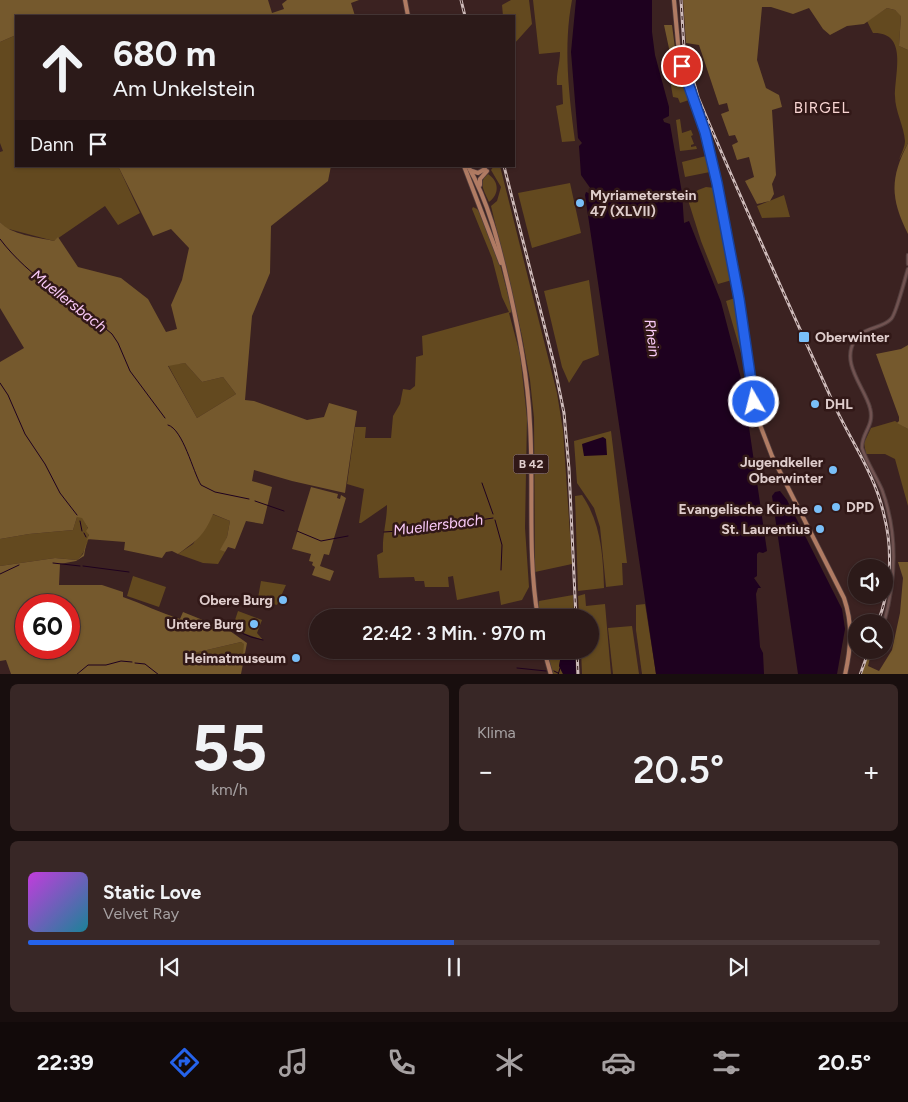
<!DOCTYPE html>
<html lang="de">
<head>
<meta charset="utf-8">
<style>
  body { margin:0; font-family:Figtree,sans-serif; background:#382726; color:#f1f3f6; height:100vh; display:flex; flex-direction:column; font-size:19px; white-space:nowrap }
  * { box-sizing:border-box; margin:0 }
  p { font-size:16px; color:#a6a1a2 }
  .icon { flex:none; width:28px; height:28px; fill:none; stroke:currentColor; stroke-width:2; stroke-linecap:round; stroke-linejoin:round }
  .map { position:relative; height:674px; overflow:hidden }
  .panel { display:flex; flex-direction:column; gap:10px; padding:10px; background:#180e0e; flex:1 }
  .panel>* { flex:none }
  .top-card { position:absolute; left:15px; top:15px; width:500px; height:152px; border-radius:0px; box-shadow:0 1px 4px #0004,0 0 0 1px #483838; background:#2c1a19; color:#f1f3f6; overflow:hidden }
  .controls { position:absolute; left:848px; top:559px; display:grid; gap:10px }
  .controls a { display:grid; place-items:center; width:45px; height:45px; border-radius:50%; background:#2c1a19; box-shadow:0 1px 4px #0004,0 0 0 1px #483838; font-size:25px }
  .speed { position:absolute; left:15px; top:594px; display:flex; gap:10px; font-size:25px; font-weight:700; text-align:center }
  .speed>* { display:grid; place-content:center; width:65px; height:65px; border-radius:50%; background:#2c1a19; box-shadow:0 1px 4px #0004,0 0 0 1px #483838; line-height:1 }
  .speed .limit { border:8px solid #d22; background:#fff; color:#111 }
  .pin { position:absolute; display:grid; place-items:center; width:42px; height:42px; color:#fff; margin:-21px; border:2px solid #fff; border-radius:50%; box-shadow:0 1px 5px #0007 }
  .me { position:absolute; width:55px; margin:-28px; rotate:352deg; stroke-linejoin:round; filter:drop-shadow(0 0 4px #0008) }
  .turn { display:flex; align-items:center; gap:18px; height:105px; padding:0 15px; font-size:22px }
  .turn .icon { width:65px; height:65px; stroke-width:2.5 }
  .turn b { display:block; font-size:35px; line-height:42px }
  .then { display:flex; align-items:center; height:48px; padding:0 15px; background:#0003; gap:10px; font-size:19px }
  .big { font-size:38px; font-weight:600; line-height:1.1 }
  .panel .tile { flex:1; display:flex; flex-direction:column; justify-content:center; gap:8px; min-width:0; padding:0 18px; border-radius:8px; background:#382726 }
  .panel .dial { align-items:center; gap:0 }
  .dial b { font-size:65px; line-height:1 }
  .song { display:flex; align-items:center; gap:15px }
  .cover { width:60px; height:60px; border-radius:8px; background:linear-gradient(135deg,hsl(290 70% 55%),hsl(190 70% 35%)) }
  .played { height:5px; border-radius:2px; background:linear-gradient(90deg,#2563eb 50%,#483838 50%) }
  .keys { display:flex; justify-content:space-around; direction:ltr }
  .heat { display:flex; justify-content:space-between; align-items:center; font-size:28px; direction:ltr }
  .panel .tiles { flex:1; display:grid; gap:10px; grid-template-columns:1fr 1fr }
  .tile:last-child { grid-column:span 2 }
  .trip { position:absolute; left:309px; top:609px; width:290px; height:50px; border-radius:25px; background:#2c1a19; box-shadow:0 1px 4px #0004,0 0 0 1px #483838; font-weight:600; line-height:50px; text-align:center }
  .tab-bar { display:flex; height:80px; justify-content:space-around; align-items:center; background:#120a0a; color:#a6a1a2 }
  .tab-bar .icon { width:35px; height:35px }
  .tab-bar .on { color:#2563eb }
  .tab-bar b { font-size:22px; color:#f1f3f6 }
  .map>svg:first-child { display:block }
  .green { fill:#63491f }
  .forest { fill:#75592d; fill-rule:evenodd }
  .water { fill:#1e011f }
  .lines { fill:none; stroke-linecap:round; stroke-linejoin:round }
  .stream { stroke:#1e011f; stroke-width:1 }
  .minor-casing { stroke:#523d3c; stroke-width:4.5 }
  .major-casing { stroke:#523d3c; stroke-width:5.5 }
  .minor { stroke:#715351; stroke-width:2.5 }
  .major { stroke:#b07b63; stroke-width:4 }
  .rail-casing { stroke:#cebbba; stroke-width:3 }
  .rail { stroke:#311817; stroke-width:1; stroke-dasharray:4; stroke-linecap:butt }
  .route-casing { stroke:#184099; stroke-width:12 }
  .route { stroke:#2563eb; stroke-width:9 }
  .poi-dot { fill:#79bff8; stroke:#311817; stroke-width:2 }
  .labels { text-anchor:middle; stroke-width:5; stroke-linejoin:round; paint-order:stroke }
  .shield { fill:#311817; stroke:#ab9796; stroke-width:1 }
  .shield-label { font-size:12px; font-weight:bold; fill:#dfcdcc }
  .poi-label { font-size:14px; font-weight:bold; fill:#dfcdcc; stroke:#311817; text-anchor:end }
  .neighbourhood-label { font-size:15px; letter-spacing:1px; fill:#f9d5d3; stroke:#311817 }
  .water-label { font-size:15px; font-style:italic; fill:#facaf8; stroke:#311817 }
</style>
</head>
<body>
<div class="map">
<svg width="908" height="675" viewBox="0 0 908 675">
  <rect width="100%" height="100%" fill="#3b2221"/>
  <g class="green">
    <path d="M511 0H529L532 24 514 44V16H503L502 5Z"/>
    <path d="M533 0H572C563 46 569 95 575 141L562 142 556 106 563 104 562 85H557C556 74 560 63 560 52L539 54Z"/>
    <path d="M887 8 895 10 901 15 899 46 908 50V143L899 160C901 154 905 147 905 141 904 126 895 111 895 96 895 72 908 32 873 33L867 21Z"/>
    <path d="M16 35V166H118L140 213 118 225 105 206 54 241 5 228 0 222V152L3 151 0 143V42Z"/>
    <path d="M681 77 689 100 680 103 678 98 673 97 670 80Z"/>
    <path d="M680 119 682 133 691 130 693 135 691 136 694 144 691 145V147L696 146 697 149 680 151 676 120Z"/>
    <path d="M706 156 710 172 685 177 682 162Z"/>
    <path d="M494 166H500L557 393 563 430 572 564 535 572 534 418 530 380 522 336 491 206 497 201 501 187 491 170Z"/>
    <path d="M488 174C499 181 500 194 489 202 485 192 477 182 488 174Z"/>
    <path d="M570 183 581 233 532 248 518 193Z"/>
    <path d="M706 187 715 188 732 280 718 284 701 241 688 200 698 190Z"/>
    <path d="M784 195 790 217 762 218 757 206Z"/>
    <path d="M473 207 477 209 481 214 498 257 510 302 512 312 509 313 520 354 527 418 525 528 529 587 522 600 501 605 499 591 457 600 453 576 448 577 449 587H425L424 581H415L414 577 379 578 377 555 383 552C382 536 387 521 387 505L361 523H359L364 489 347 484 355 427H366L365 438H391L393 416 400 404 403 389 410 390 415 386 416 357 423 355 422 336 509 312 502 297 492 258 472 209Z"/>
    <path d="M589 280 599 355 583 361 569 383 562 367 544 291Z"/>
    <path d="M735 298 746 360H743L726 301Z"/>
    <path d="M185 363 202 382 223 377 236 394 197 418 168 365Z"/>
    <path d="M895 421 908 429V506L895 459 885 454H866L864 443 871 428Z"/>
    <path d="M611 431 627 563H622L623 585 606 587 600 527 594 508 577 483 574 441Z"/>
    <path d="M582 495C601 523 603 555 604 588L578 591 575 496Z"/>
    <path d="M212 514 230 521 227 537 221 550 225 552 218 564 203 563 178 554 193 544Z"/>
    <path d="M77 517H82C84 521 87 525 88 529 91 538 84 555 77 560L55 558 0 566V539L29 534 73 530Z"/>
    <path d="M133 576 166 587 159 607 127 596Z"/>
    <path d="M261 581 286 585 277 605 273 604 272 608 260 604 261 599 258 598Z"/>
    <path d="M585 594 586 606 605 604 611 674H582L581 650H590V618L579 617 578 596Z"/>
    <path d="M573 595 574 617H540L538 606 539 601Z"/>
    <path d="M645 604 656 674H642L636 630V605Z"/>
    <path d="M238 611 262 620 257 633 263 640 232 629Z"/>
    <path d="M632 626 639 674H613L608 628Z"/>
    <path d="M241 642 245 644 244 654C224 658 204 664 185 663L177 657 186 652 194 653Z"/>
    <path d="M546 650H562L559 666 563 674H553Z"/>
  </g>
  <g class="forest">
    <path d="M0 0H268L272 13 284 9 282 4 287 0H359L351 3 355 16H16V35L0 42Z"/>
    <path d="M683 0H908V50L899 46 901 16 895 10 887 8 864 24 847 26 830 35 823 29 809 8 793 14 771 7H762L757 60 766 88 779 95 782 107 772 110 776 175 772 184 774 194 770 201 757 204 745 181 754 177 749 157 737 160 732 145 738 142 735 135 729 136 721 114 729 111 727 103 719 105 699 45 686 43Z"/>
    <path d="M664 25H672L676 56 681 77 670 80 668 70 673 67Z"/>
    <path d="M908 143V234C890 198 890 178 908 143Z"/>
    <path d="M118 166H331L328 181 271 226 270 273 252 316 245 400 254 401 307 420 324 417 329 403 357 411 345 493 292 481 254 470 252 481 272 487 263 524 246 521 235 549 228 547 225 552 220 550 227 537 230 521 213 514C204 536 196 541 178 554L172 551 166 552 162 558 124 550 125 542 87 539 84 556 76 561 60 564 59 585H102L123 592V597C143 604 161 613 180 619L183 612 230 631 247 643 241 674H11L6 660 0 661V566L55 558 77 560 83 554 88 537 89 535 86 531 88 528 82 518 77 517 73 530 29 534 0 539V362L24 348 0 308V222C11 235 37 237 54 241L58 237 78 267 121 278 148 299 166 332 177 329 171 305 182 280 189 248 171 229 153 236ZM185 363 202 382 223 377 236 394 197 418 168 366ZM26 605H69V648H26ZM241 642 244 644 243 654 197 664 194 653Z"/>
    <path d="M908 345V429L897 423 899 421V417L876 354 901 349Z"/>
    <path d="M311 487 338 494 337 498 340 499 341 495 346 498 329 555 324 554 320 566 334 571 330 581 312 575 315 567 312 565 313 562 309 561 311 554 292 549Z"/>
    <path d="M898 562H908V674H861L870 650H872L868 666 879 671 892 650 900 613 903 578Z"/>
  </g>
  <g class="water">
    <path d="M576 0H652V32L655 55 669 107V116L663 119 664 122 670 124 682 193 684 223 689 221 721 302 743 386 767 551 763 553 759 552 757 554V576L754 578 761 588H758L756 594 760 647 763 653 764 674H656L585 195 586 192 591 194 593 192 581 175 579 146 582 143 578 138 571 52Z"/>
    <path d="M603 437 606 439 607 455 584 456 582 444Z"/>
    <path d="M780 491 787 500 842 609 845 629 837 674H798L772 496 775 492Z"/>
    <path d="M562 650H575L576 674H563L559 666Z"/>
  </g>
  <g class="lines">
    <g class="stream">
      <path d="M0 239C30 279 75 302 112 334L118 343 130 371 165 418"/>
      <path d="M0 383 8 395 25 434 45 464 60 493 77 515"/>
      <path d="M168 425C183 429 193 472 201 485L215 492 249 499"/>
      <path d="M482 483 493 514"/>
      <path d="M255 501 284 511"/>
      <path d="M495 520 502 545 501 570"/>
      <path d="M80 521 82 531"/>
      <path d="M297 531 321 541 348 536"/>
      <path d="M384 532 415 530 493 518"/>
      <path d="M84 533 86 537"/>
      <path d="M53 563 80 566"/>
      <path d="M83 566 129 572"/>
      <path d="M0 574 19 565"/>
      <path d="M213 621 251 637 263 640"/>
      <path d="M135 663 145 664 159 675"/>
      <path d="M517 668 546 671"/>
      <path d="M554 671 558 673"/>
      <path d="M76 675 88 665H106L121 661 132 662"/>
      <path d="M558 675 560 668"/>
    </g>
    <g class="minor-casing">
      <g id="minor">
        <path d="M908 255V264"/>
        <path d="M884 623C896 579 898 534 882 490 876 476 867 463 862 448 861 433 875 426 870 408 865 388 840 363 855 340 865 326 882 329 891 319 896 315 905 278 908 269"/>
        <path d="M850 643 856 644"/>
      </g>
    </g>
    <g class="major-casing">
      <g id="major">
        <path d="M405 0 408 16"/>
        <path d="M674 0 679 54 688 87 705 132 717 183 737 289 757 417 772 456 844 598C853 624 851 648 845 675"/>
        <path d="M464 166 501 263"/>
        <path d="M468 166C490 205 499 246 509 288 519 333 528 378 530 424 534 489 527 553 538 618"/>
        <path d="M472 171 478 173 485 169"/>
        <path d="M480 185V179L487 171"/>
        <path d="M544 650 551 675"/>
      </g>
    </g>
    <use href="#minor" class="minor"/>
    <use href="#major" class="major"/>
    <g class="rail-casing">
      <g id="rail">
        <path d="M461 0 465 16"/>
        <path d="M681 0 684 48 698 97C740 198 786 298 831 398 848 437 875 473 884 515 893 550 891 588 878 622"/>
        <path d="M504 166 554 364 564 413 569 469 576 618"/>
        <path d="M577 650 578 675"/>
        <path d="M860 675 869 650"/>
      </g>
    </g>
    <use href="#rail" class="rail"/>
  </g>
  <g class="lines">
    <g class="route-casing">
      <path id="route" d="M682 66 705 132 717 183 739 299 754 402"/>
    </g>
    <use href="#route" class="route"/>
  </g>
  <g class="poi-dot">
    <circle cx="580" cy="203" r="5"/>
    <rect x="798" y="331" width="12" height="12" rx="2.5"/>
    <circle cx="815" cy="404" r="5"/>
    <circle cx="833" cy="470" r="5"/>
    <circle cx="836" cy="507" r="5"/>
    <circle cx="818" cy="509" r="5"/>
    <circle cx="820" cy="529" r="5"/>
    <circle cx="283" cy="600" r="5"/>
    <circle cx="254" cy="624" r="5"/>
    <circle cx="296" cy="658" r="5"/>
  </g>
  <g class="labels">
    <rect class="shield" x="513.5" y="454.5" width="35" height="19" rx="4"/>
    <g class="shield-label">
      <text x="531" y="468">B 42</text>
    </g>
    <g class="poi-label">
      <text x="590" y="200" text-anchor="start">Myriameterstein<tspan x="590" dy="16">47 (XLVII)</tspan></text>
      <text x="815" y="342" text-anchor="start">Oberwinter</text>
      <text x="825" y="409" text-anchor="start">DHL</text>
      <text x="823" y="467">Jugendkeller<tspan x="823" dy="16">Oberwinter</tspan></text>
      <text x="846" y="512" text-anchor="start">DPD</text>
      <text x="808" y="514">Evangelische Kirche</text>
      <text x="810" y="534">St. Laurentius</text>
      <text x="273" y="605">Obere Burg</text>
      <text x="244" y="629">Untere Burg</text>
      <text x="286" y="663">Heimatmuseum</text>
    </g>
    <g class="neighbourhood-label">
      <text x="822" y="113">BIRGEL</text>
    </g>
    <g class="water-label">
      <text transform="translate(69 301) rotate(38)" y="5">Muellersbach</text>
      <text transform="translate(652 338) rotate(82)" y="5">Rhein</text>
      <text transform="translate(438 525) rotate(-7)" y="5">Muellersbach</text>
    </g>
  </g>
</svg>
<div class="controls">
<a><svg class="icon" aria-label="sound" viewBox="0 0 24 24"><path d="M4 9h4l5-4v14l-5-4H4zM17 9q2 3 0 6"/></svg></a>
<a><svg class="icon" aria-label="search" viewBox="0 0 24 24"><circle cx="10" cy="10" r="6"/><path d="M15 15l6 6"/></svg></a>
</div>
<div class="speed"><div class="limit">60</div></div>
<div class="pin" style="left:682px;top:66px;background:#d93025"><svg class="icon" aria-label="arrive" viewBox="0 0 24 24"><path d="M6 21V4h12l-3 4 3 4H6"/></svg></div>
<svg class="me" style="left:754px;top:402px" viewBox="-20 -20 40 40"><circle r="17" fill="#2563eb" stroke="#fff" stroke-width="3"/><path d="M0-11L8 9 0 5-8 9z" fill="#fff"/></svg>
<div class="trip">22:42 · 3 Min. · 970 m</div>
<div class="top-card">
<div class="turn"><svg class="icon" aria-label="ahead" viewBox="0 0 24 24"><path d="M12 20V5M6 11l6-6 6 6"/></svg><div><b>680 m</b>Am Unkelstein</div></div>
<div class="then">Dann<svg class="icon" aria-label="arrive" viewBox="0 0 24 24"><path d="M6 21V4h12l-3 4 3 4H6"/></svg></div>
</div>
</div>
<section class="panel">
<div class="tiles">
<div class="tile dial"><b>55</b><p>km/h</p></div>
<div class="tile"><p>Klima</p>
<div class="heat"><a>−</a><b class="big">20.5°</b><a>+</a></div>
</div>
<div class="tile">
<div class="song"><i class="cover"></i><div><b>Static Love</b><p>Velvet Ray</p></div></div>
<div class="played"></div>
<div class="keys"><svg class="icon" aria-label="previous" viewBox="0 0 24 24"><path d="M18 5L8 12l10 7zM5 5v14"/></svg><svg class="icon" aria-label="pause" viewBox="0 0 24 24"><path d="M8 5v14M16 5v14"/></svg><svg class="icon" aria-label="next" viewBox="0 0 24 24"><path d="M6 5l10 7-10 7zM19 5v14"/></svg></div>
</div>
</div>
</section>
<nav class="tab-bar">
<b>22:39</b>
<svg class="icon on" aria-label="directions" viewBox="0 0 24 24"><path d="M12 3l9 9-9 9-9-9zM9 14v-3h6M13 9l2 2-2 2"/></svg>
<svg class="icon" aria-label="music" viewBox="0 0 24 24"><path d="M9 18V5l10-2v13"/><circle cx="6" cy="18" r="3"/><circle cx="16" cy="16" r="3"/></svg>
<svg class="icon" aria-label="phone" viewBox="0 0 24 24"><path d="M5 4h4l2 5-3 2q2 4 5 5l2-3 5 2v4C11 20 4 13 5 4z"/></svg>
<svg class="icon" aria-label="climate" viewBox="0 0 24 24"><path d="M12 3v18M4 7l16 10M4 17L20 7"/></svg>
<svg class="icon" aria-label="car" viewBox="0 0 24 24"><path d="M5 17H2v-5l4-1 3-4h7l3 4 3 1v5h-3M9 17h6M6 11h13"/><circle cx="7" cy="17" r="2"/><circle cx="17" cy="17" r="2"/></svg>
<svg class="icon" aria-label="filters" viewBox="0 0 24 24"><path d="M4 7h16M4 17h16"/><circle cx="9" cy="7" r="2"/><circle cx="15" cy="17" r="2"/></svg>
<b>20.5°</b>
</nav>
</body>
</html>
